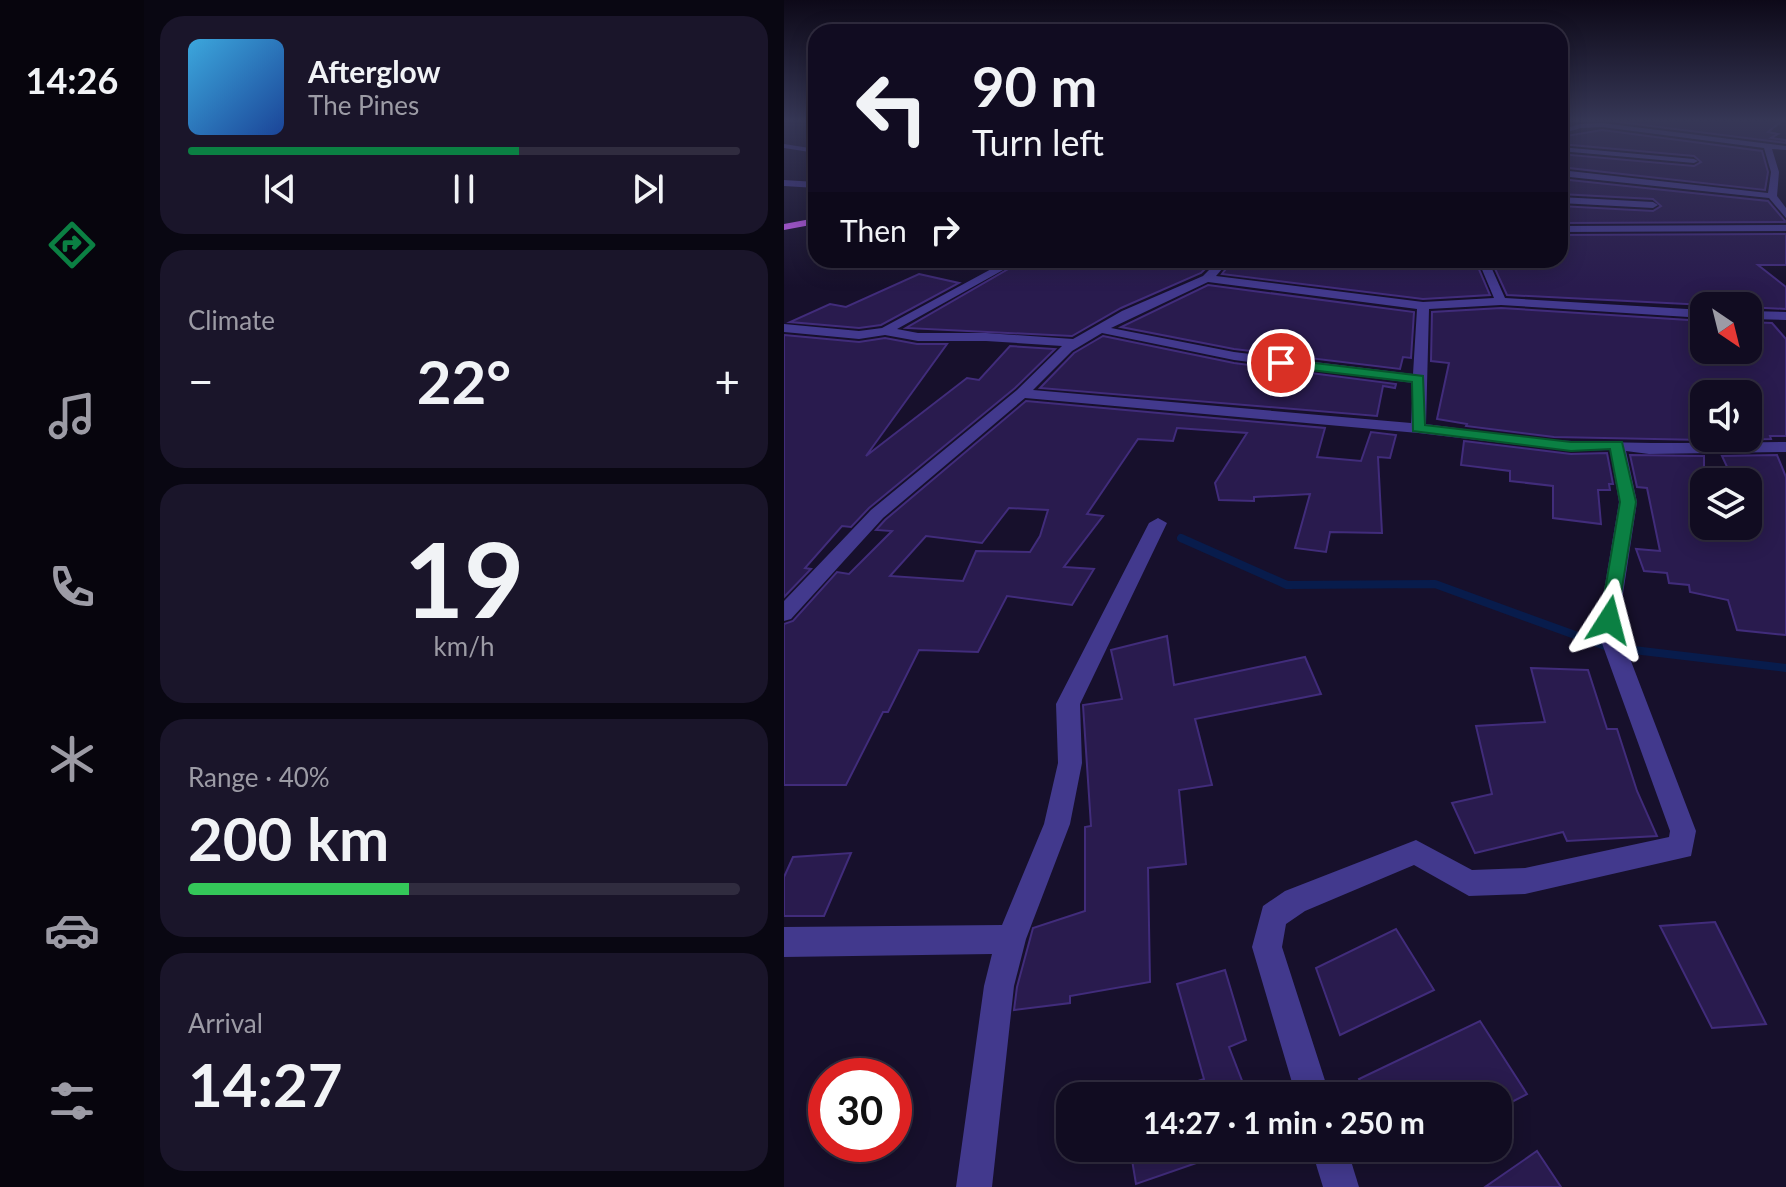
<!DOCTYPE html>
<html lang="en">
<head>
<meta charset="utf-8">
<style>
  body { margin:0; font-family:Lato,sans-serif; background:#1a152a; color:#f1f3f6; height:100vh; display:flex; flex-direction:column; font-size:30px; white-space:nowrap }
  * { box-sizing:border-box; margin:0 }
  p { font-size:26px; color:#9c9ba5 }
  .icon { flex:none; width:44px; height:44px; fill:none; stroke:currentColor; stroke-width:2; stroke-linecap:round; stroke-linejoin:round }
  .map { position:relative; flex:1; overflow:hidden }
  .panel { display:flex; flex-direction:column; gap:16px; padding:16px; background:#090712; width:640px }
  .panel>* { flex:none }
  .hud { position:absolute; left:24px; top:24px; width:760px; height:244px; border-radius:24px; box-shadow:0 4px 20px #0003,0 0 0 2px #302c3f; background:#110c21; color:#f1f3f6; overflow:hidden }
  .needle { width:52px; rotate:145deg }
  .fabs { position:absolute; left:906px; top:292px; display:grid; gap:16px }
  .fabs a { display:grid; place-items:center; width:72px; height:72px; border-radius:16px; background:#110c21; box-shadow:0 4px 20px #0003,0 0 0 2px #302c3f; font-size:40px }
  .speed { position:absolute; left:24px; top:1058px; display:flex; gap:16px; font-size:40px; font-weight:700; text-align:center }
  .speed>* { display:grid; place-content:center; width:104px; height:104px; border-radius:50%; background:#110c21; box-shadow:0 4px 20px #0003,0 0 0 2px #302c3f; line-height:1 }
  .speed .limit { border:12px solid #d22; background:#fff; color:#111 }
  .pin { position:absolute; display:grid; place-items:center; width:68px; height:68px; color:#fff; margin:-34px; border:4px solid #fff; border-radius:50%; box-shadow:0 2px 8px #0007 }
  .me { position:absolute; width:88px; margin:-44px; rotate:9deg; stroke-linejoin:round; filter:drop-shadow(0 0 6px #0008) }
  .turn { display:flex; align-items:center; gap:28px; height:168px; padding:0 32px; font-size:36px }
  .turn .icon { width:104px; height:104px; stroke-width:2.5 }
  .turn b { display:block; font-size:56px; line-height:68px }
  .then { display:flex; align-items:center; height:76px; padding:0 32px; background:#0003; gap:16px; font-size:30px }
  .big { font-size:60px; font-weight:700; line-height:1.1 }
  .panel .card { flex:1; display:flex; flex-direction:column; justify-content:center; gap:12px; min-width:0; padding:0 28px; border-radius:24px; background:#1a152a }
  .panel .dial { align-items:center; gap:0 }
  .dial b { font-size:104px; line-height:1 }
  .song { display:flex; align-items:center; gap:24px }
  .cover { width:96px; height:96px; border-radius:12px; background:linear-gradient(135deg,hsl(200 70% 55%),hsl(220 70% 35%)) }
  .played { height:8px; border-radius:4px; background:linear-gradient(90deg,#0b8043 60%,#302c3f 60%) }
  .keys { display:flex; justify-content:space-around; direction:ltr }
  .heat { display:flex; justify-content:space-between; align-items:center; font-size:44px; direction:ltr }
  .charge { height:12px; border-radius:6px; background:linear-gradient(90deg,#34c759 40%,#302c3f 0) }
  .trip { position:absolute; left:272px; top:1082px; width:456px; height:80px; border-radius:24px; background:#110c21; box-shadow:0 4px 20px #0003,0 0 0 2px #302c3f; font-weight:700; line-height:80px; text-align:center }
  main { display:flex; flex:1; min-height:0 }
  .dock { display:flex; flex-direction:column; width:144px; justify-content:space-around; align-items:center; background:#07050d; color:#9c9ba5 }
  .dock .icon { width:56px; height:56px }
  .dock .on { color:#0b8043 }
  .dock b { font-size:36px; color:#f1f3f6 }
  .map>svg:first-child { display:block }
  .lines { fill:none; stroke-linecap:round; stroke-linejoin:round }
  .stream { stroke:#081c4c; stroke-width:8 }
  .building { fill:#291b4e; stroke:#412c7b; stroke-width:2; fill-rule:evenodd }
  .minor { fill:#42398d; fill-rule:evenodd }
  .major { fill:#d062ff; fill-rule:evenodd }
  .route { fill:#0b8043; stroke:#07532c; stroke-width:2 }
</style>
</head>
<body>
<main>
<nav class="dock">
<b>14:26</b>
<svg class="icon on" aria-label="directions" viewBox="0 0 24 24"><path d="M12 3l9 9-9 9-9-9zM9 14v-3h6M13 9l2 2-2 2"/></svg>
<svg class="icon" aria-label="music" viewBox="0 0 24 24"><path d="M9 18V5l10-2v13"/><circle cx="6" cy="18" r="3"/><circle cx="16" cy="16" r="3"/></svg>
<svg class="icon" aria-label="phone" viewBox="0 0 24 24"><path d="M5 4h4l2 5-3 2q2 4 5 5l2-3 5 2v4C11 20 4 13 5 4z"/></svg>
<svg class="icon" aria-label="climate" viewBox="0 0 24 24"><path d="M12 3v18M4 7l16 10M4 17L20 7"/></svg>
<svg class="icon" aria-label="car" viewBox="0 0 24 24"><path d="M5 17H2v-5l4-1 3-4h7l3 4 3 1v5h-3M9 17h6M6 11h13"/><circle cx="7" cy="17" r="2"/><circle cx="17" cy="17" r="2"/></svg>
<svg class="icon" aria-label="filters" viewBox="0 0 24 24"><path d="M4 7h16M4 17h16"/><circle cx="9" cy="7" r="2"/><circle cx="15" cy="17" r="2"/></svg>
</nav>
<section class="panel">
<div class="card">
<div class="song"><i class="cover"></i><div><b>Afterglow</b><p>The Pines</p></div></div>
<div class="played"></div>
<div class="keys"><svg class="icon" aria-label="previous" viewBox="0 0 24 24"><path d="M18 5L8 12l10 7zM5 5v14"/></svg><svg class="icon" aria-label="pause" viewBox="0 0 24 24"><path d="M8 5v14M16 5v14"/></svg><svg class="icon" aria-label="next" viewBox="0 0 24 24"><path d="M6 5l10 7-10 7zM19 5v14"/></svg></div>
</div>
<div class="card"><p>Climate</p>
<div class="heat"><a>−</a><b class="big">22°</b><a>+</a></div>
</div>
<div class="card dial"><b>19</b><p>km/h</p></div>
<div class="card"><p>Range · 40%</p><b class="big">200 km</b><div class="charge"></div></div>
<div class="card"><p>Arrival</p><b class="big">14:27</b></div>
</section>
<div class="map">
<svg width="1002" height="1187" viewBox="0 0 1002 1187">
  <rect width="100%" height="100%" fill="#17102c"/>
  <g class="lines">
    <path class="stream" d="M397 538 503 585 651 584 824 647 1002 668"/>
  </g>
  <g class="building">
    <path d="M827 121H998L984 132 994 134 987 138 1002 140V143Z"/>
    <path d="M818 130 978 151 984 172 981 190 776 167V154L910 166 917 162 910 156 776 144V137Z"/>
    <path d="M776 179 984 201 1002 222 776 223V206L869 211 877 206 869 199 776 194Z"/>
    <path d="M1002 234V265H974L1002 287V309L723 295 707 260H776V235Z"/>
    <path d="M240 260H431L417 273 337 308 288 336 122 328Z"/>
    <path d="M449 260H691L706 295 639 299 438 274Z"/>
    <path d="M135 274 175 283 97 325 75 328 6 322 46 304 62 307Z"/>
    <path d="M424 285 630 312 627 358 619 357 616 369 450 349 337 327Z"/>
    <path d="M717 308 920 321V350H964V322L988 323 1002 339V436H986L987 439 930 440 964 438V394H920V440L770 437 682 426 683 424 653 419 665 363 647 361 648 312Z"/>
    <path d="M0 335 75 342 101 338 133 344H163L82 456 183 378 195 380 226 346 271 349 231 388 85 508 67 527 58 526 21 568 27 569 0 597Z"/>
    <path d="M319 336 450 363 612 384 611 388 599 386 593 416 256 388 290 353Z"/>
    <path d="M242 401 541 428 533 457 577 461 587 432 612 435 606 458 594 457 598 533 546 532 542 552 511 548 526 494 470 497V501L435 500 431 483 463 433 393 428 389 441 354 439 303 514 319 516 280 567 310 569 288 605 223 596 194 652 135 650 104 712H99L62 785H0V624L9 621 53 572 65 574 108 531 92 530 101 520ZM225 508 264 510 256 536 246 552 192 551 179 581 106 576 142 536 198 543Z"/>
    <path d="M680 441 787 454 823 453 829 484H825L826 490H814L817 524 769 518V486L726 481V471L677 465Z"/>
    <path d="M846 455 920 456V526H971L964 512V482H950L938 456 993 455 1002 477V635L953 630 944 600 906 592 905 585 885 583 883 573 860 571 852 549 876 551 863 488 853 487Z"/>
    <path d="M383 636 390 685 521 657 537 694 411 719 428 785 395 790 402 864 364 868 366 982 286 996V1003L230 1010 233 987 249 928 301 911V827L307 826 299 705 338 699 327 650Z"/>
    <path d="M747 668 804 670 823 729H833L853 791 873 836 783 841 779 832 691 853 668 803 708 794 692 726 761 722Z"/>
    <path d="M67 853 40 916H0V877L9 857Z"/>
    <path d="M931 922 982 1024 928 1028 876 926Z"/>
    <path d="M612 929 650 990 556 1035 532 968Z"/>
    <path d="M441 970 462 1040 445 1047 464 1096H380L379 1093 420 1079 393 984Z"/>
    <path d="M696 1021 743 1094 714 1109V1096H584L575 1079Z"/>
    <path d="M346 1148H447V1151L352 1184Z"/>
    <path d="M753 1151 777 1187H701Z"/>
  </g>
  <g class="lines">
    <g class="minor">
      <path d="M818 123 1002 146V150L988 149 995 172 993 196 1002 208V218L985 198 776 176V170L984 193 987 172 980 148 818 127 797 128 776 134V130L796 124Z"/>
      <path d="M0 144 32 149V153L0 148Z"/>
      <path d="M776 147 910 159 914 161 910 163 776 151Z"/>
      <path d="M0 180 32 182V188L0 186Z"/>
      <path d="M776 197 869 202 874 205 869 208 776 203Z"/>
      <path d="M1002 225V231L776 232V226Z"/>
      <path d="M224 260H237L113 329 134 333H202L289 339 338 311 419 276 435 260H446L432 276 639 302 710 298 694 260H704L721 298 920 310V318L717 305 645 309 642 424C690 430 739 439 788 441 859 444 930 443 1002 442V452L865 454 842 451 853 502 835 620 837 635 912 831 907 856 741 894 685 896 630 865 521 911 502 924 498 947 546 1096H512L468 947 479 906 501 891 632 840 688 870 741 868 885 837 886 831 815 635V620L835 502 826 450 787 451 634 433 241 398 99 518 7 619 0 621V601L87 510 233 390 278 346 202 341H134L101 335 75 339 0 332V324L75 331 98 328ZM424 282 633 309 629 374 450 352 327 328ZM318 333 450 360 629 383 627 423 249 390 288 351Z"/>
      <path d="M964 311 1002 312V320L964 319Z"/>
      <path d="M374 518 383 523 296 704 298 763 286 824 242 939 230 986 208 1187H172L200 986 208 954 0 957V927L218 925 260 824 274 763 272 704 365 523Z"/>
      <path d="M527 1148H563L575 1187H539Z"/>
    </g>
    <path class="major" d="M32 218V224L0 230V224Z"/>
  </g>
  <linearGradient id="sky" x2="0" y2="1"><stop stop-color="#0d0918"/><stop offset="0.42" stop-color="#363756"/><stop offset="1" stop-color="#363756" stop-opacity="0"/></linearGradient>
  <rect width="1002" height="287" fill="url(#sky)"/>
  <path class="route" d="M497 359 639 376 641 425 787 442H838L852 502 832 625H819L816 620 836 502 826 449 787 451 629 431 628 382 492 366 490 363Z"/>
</svg>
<div class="fabs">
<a><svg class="needle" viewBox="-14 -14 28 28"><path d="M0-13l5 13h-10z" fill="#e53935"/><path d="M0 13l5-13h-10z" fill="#9c9ba5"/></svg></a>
<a><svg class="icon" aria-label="sound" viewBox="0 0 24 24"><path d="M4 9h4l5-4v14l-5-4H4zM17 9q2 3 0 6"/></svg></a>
<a><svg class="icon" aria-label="layers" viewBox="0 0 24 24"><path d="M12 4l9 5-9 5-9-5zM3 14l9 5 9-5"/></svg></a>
</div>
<div class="speed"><div class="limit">30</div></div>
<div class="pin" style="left:497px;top:363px;background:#d93025"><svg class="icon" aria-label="arrive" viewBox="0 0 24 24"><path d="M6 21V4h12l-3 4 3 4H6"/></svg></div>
<svg class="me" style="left:825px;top:620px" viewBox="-20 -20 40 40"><path d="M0-17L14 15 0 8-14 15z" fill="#0b8043" stroke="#fff" stroke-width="4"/></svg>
<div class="trip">14:27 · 1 min · 250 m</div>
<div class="hud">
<div class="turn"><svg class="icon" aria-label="left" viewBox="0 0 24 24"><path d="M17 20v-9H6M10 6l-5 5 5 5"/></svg><div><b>90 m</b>Turn left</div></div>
<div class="then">Then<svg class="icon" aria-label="right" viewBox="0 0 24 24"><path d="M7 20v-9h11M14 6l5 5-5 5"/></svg></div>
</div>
</div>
</main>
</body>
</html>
